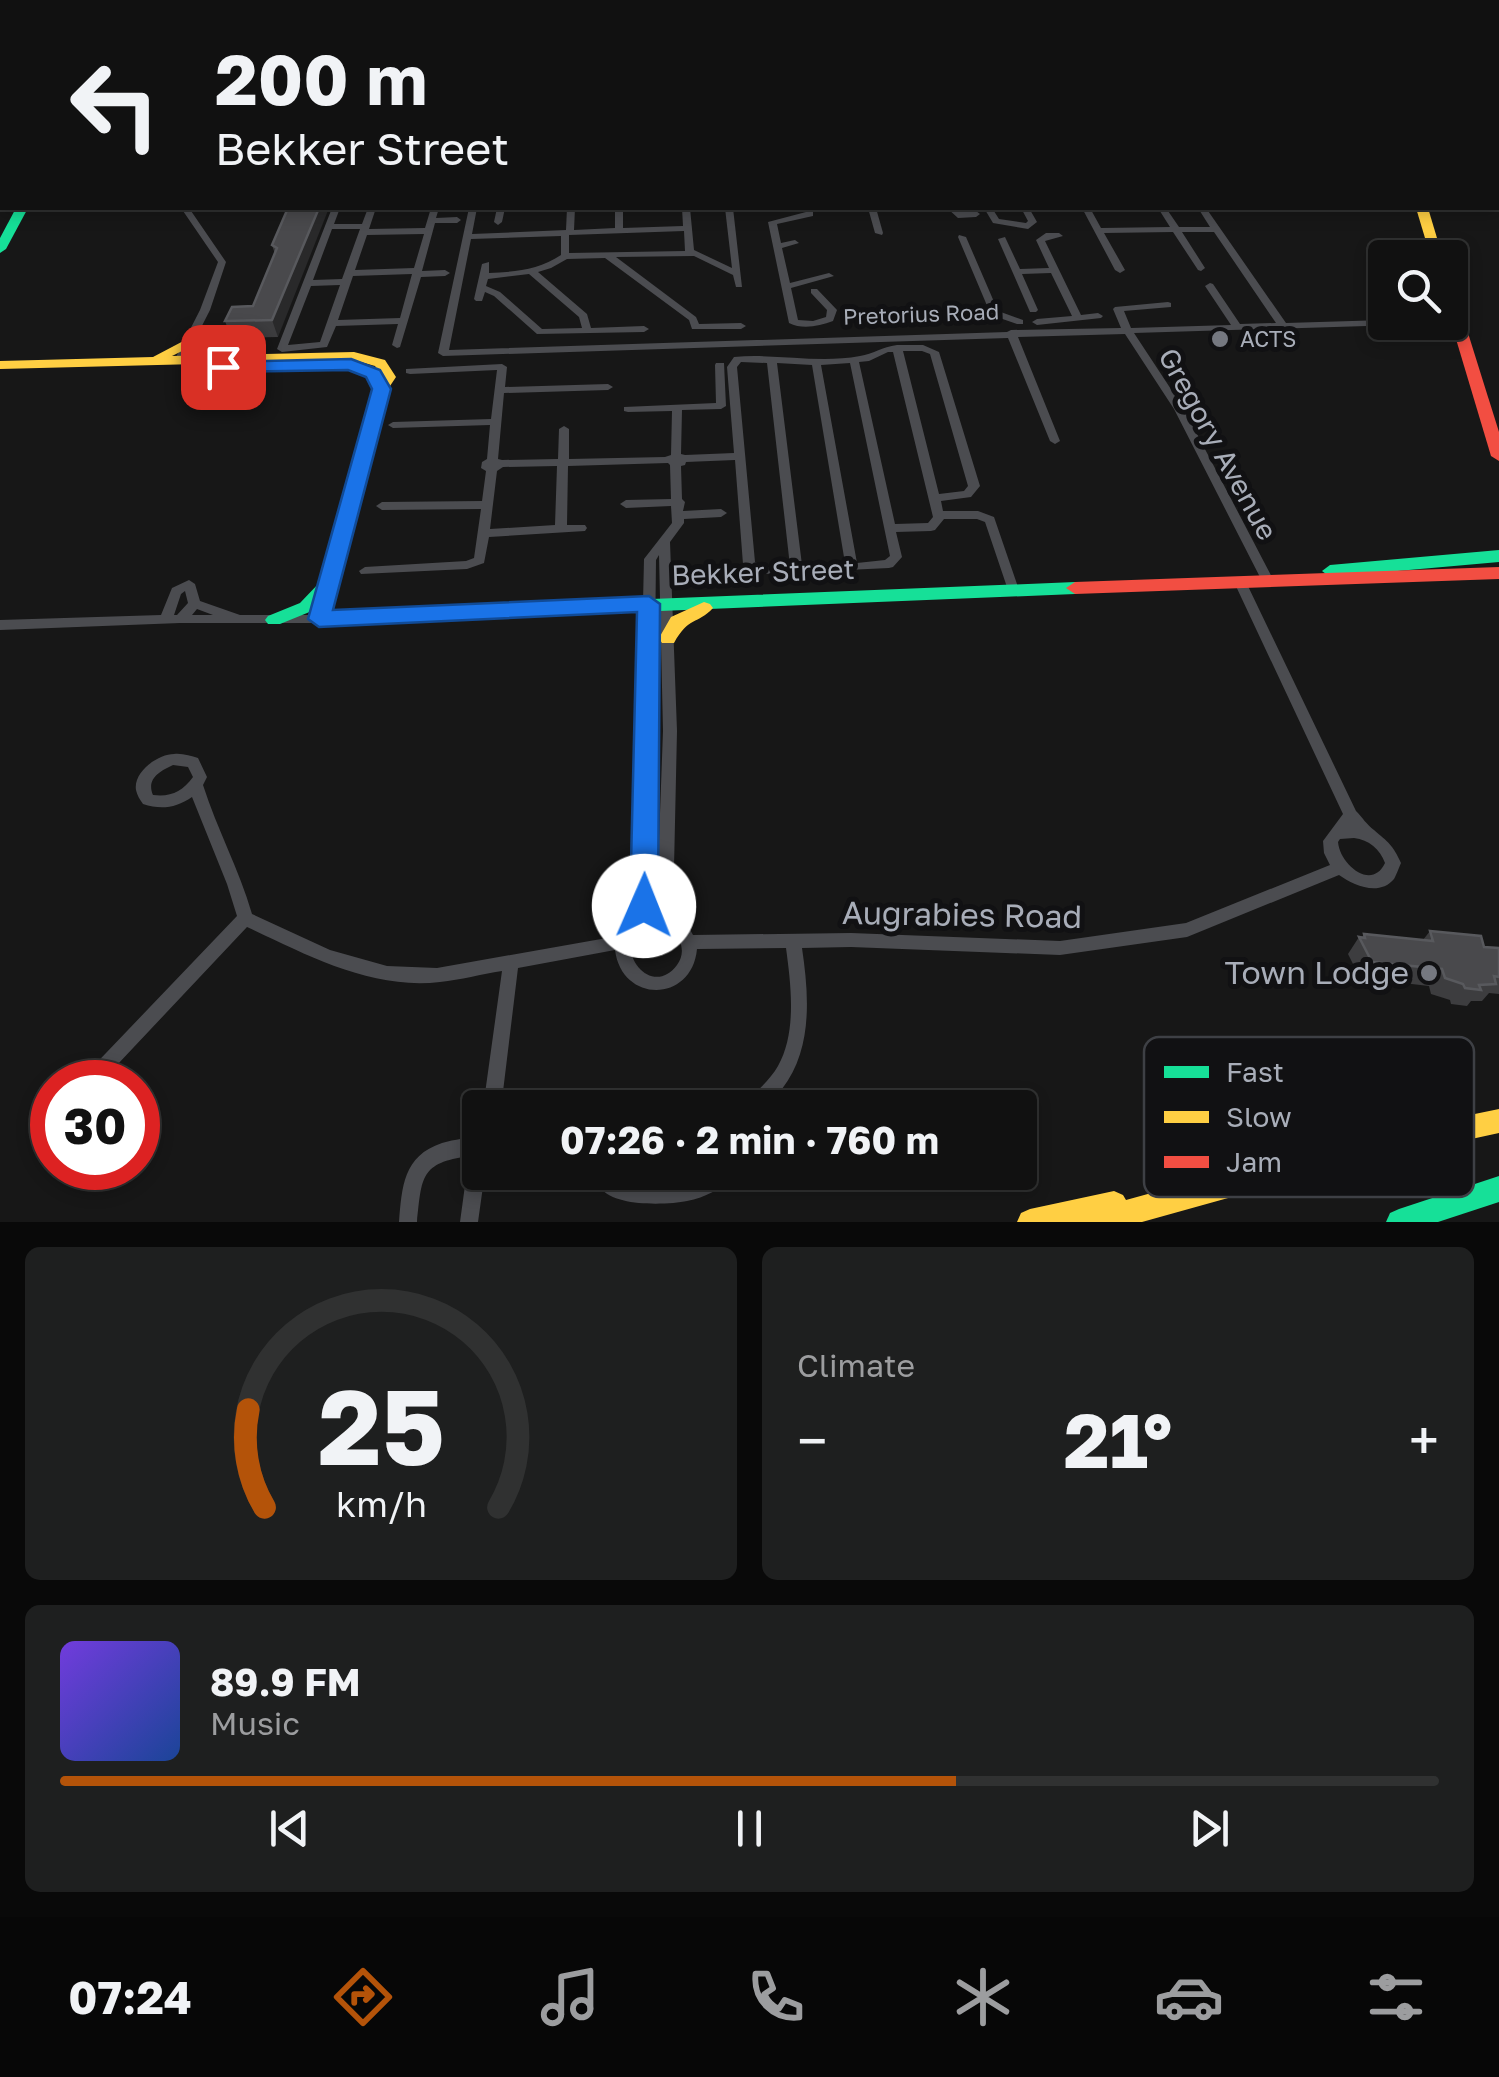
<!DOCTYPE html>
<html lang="en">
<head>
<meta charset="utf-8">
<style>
  body { margin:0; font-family:"Golos Text",sans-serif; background:#1e1f1f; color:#f1f3f6; height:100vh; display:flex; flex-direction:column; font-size:38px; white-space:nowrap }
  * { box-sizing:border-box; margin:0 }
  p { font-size:32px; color:#9c9d9f }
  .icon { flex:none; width:55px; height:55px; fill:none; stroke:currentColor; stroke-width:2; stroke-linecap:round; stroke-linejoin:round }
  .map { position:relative; height:1222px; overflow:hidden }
  .details { display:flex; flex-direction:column; gap:25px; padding:25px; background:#090909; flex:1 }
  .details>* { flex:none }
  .guide { position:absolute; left:0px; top:0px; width:1500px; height:210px; box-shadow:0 5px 15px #0003,0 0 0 2px #303131; background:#111; color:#f1f3f6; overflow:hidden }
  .buttons { position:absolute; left:1368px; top:240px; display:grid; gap:20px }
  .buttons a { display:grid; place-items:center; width:100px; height:100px; border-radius:10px; background:#111; box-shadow:0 5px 15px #0003,0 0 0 2px #303131; font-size:50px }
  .speed { position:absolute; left:30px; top:1060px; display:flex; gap:20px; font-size:50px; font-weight:700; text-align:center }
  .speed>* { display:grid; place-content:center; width:130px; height:130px; border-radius:50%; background:#111; box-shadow:0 5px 15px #0003,0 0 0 2px #303131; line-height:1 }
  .speed .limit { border:15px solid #d22; background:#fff; color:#111 }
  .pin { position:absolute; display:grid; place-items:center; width:85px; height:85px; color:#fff; margin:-42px; border-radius:20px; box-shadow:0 5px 15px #0006 }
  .me { position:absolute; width:110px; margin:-55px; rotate:1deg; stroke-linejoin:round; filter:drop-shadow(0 0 8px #0008) }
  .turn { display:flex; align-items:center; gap:35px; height:210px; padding:0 50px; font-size:45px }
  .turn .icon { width:130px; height:130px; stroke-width:2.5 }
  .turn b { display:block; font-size:70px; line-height:85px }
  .big { font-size:75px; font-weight:700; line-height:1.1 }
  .details .card { flex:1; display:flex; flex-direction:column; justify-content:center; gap:15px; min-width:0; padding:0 35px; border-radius:15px; background:#1e1f1f }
  .details .dial { align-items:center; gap:0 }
  .dial svg { height:260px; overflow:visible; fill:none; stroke:#303131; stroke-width:7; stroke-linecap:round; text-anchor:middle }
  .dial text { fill:#f1f3f6; stroke:none }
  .song { display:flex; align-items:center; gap:30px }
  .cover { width:120px; height:120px; border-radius:15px; background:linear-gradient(135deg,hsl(260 70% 55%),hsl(220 70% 35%)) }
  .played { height:10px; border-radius:5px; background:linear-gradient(90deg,#b45309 65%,#303131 65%) }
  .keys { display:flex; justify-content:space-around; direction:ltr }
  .heat { display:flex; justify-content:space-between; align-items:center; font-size:55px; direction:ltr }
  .details .tiles { flex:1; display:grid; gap:25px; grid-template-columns:1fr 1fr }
  .card:last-child { grid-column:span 2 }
  .trip { position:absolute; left:462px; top:1090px; width:575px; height:100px; border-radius:10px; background:#111; box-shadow:0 5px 15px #0003,0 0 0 2px #303131; font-weight:700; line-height:100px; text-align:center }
  .menu { display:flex; height:160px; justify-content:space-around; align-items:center; background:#070707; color:#9c9d9f }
  .menu .icon { width:70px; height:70px }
  .menu .current { color:#b45309 }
  .menu b { font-size:45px; color:#f1f3f6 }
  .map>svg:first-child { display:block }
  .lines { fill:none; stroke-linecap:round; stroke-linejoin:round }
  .stream { stroke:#2a3239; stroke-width:2.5 }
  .street { fill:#4b4c50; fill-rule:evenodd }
  .fast { fill:#16e098; fill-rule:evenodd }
  .slow { fill:#ffcf43; fill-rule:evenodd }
  .jam { fill:#f24e42; fill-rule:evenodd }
  .wall { fill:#3d3d3f }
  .shaded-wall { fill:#29292a }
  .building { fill:#49494c; stroke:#58595d; stroke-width:2.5 }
  .route { fill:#1a73e8; stroke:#114b97; stroke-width:2.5 }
  .poi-dot { fill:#757880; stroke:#111113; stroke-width:4 }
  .labels { text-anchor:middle; stroke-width:10; stroke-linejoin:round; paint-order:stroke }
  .far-street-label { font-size:22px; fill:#a8adb8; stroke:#111113 }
  .far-poi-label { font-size:22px; fill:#a8adb8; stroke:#111113; text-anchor:start }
  .street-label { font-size:28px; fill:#a8adb8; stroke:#111113 }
  .near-street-label { font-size:32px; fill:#a8adb8; stroke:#111113 }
  .near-poi-label { font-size:32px; fill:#a8adb8; stroke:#111113; text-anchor:end }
  .key { fill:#111113; stroke:#3e4045; stroke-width:2.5 }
  .key-label { font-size:28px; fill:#a8adb8 }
</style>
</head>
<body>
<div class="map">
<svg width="1499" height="1222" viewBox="0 0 1499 1222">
  <rect width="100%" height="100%" fill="#171717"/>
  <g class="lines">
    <path class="stream" d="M1008 0 1017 2"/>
    <g class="street">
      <path d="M183 0H189L188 2H182Z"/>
      <path d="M305 0H323L315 2H301Z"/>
      <path d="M668 0H674L675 2H669Z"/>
      <path d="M821 0H835L839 2H828Z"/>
      <rect x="1427" y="0" width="6" height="2"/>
      <path d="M1477 0H1483L1482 2H1476Z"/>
      <rect x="1498" y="18" width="1" height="5"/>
      <rect x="1498" y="45" width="1" height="4"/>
      <rect x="1498" y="74" width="1" height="4"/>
      <rect x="1498" y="178" width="1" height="4"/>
      <path d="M181 208H189L226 262 210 310 184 361 179 364 174 361 200 310 218 262Z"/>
      <path d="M332 208H340L334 224H362L368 208H376L369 229 425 228 431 208H439L436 218 457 217 461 220 457 223H435L422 271 445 270 450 273 445 276 421 277 400 347 397 348 392 345 398 324 336 326 327 347 282 352 277 349ZM332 229H360L342 279 313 280ZM424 234 414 268 355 270 367 235ZM412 274 400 318 338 320 353 276ZM340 285 320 342 288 345 311 286Z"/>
      <path d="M469 208H477L472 234 566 230 567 208H575L574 230 615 228V208H623V228L683 226 682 208H690L694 250 732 268 725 208H733L742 287H736L733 275 694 256 616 257 696 317 699 324 741 323 746 326 741 329H692L689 320 605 258 567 259 551 268 538 272 587 314 591 328 644 326 649 329 644 332 537 334 494 296 485 292 482 301H476L474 299 482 264 489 262V273C514 272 539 270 561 255V236L471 239 449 350 1007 332 1011 330 1121 328 1113 309 1115 307 1168 302 1171 303V307L1124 311 1131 328 1231 325 1205 286 1210 283 1213 284 1240 324 1276 323 1214 232H1182L1205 268 1201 271 1198 270 1173 232 1104 233 1125 270 1120 273 1115 270 1082 208H1090L1101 228 1170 227 1158 208H1166L1179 227H1210L1198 208H1206L1286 323 1385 320V322H1403L1399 325 1134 333 1184 409 1274 581 1268 585 1262 581 1174 409 1125 334 1018 337 1060 441 1055 444 1050 441 1008 338 443 356 438 353ZM684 231 685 251 569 253V235ZM529 274 579 317 582 328 542 329 500 292 486 286 488 279Z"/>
      <path d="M497 208H505L502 222 498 225 494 222Z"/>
      <path d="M805 208H813V216L777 224 781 243 795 240 799 243 782 248 790 283 829 273 834 276 791 288 798 320 813 321 826 317 827 310 811 293V289H817L837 310 833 321C819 326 803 330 789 323L768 222 806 212Z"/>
      <path d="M868 208H876L883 233 882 235 875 233Z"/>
      <path d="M947 208H955L960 212 976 211 980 214 976 217 958 218Z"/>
      <path d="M984 208H992L999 219 1026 223 1028 221 1021 208H1029L1037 222 1028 229 993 223Z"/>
      <path d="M1046 233H1059L1063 236 1045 241 1081 315 1098 313 1103 316 1101 318 1037 325 1032 322 1037 319 1072 316 1051 273 1022 274 1038 310 1036 312H1030L998 239 1005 237 1020 269 1049 268 1036 240Z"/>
      <path d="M959 235 966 237 998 311 1023 320V324H1017L991 315 958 237Z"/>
      <path d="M897 345H923L939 352 980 486 971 497 941 501 943 511H978L994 517 1019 590 1017 593H1009L985 522 977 519H944L935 530 931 531 896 532 902 557 893 567 889 568 763 574 745 567 743 564 735 460 686 462 685 465 681 466 682 499 685 502 683 511 721 509 727 513 721 517 684 519V523L670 542 677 731 674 868 678 916 687 924 693 935 851 933 1060 941 1186 923 1330 865 1324 853 1323 841 1343 814 1234 582 1240 578 1246 582 1356 811C1362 817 1367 825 1374 830 1388 842 1393 845 1401 863 1400 865 1395 878 1394 879 1379 897 1353 885 1339 875L1187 937 1060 955 851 947 802 948C809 995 813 1049 782 1089L795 1108H774L770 1102 765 1108H743L746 1102C757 1091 770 1080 778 1066 797 1032 791 985 786 948L697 949C692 1003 622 1004 615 950L518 968 501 1108H483L502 971C481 974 461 980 440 982 371 990 307 955 247 927L101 1082H82L84 1076 237 916 227 884 192 797C176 808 161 810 143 804 140 800 137 795 136 790 133 772 158 754 174 754 182 753 191 756 198 758L207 777 203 785C217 829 239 869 252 914L330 950 387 966 437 968 618 936C624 924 632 917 636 906L644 559 672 523 671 506 626 508 620 504 626 500 671 499 670 465 668 463 568 466 567 525H585L587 528 585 531 489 537 484 563 467 569 361 574 359 571 365 567 466 561 474 558 481 509 382 510 376 506 382 502 482 501 486 471 481 468 482 462 487 459 490 425 393 428 388 425 393 422 491 419 497 370 410 374 406 373V369L502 364 507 367 505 387 608 384 613 387 608 390 504 393 498 459 502 460 558 459 559 429 564 426 569 429V459L665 457 671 455 672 411 628 412 624 411V407L716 403 715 365 716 363H724L726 406 721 409 682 410 681 454 685 455 734 453 727 367 734 357C776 353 818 364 860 356 873 354 882 347 897 345ZM903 351H922L930 354 968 486 964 491 939 494ZM888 352H893L933 517 928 523 895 524 859 362 869 361ZM741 362 767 363 790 566 768 567 755 562 737 367ZM777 363 812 365 845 563 802 565ZM850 363 890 556 885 560 857 563 821 365ZM557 466 555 525 490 529 497 471 503 467ZM659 555 663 731 658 868 661 910 650 911 652 906 656 560ZM173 765 188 767 193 777C182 792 171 797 153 795 146 779 160 771 173 765ZM1354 838C1369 840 1380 849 1385 863 1372 891 1340 865 1338 842L1340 839ZM656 924C675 926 690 947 677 965 647 1005 602 931 656 924Z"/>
      <path d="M189 580 195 584 200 601 240 615H319L325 619 319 623H180L0 630V620L161 615 172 588ZM185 591 188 603 177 615H174L181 594ZM197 609 213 615H192Z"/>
      <path d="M52 1113V1134L48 1136 42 1133 39 1127 46 1116Z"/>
      <path d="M480 1133V1172H485L478 1222H460L469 1156C420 1163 422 1177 417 1222H399C402 1187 403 1156 442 1143 455 1139 468 1139 480 1133Z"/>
      <path d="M600 1172H618V1178L633 1184 668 1185 693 1181 712 1172H741L738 1178C722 1187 705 1198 687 1201 667 1205 614 1207 601 1188 598 1183 599 1179 600 1172Z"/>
    </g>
    <g class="fast">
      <path d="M16 208H28L6 249 0 253V238Z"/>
      <path d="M372 417 379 421 330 612 1075 582 1084 588 1075 594 319 625 310 619 312 611 280 624H268L265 620 268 616 300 603 321 581 365 421Z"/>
      <path d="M1499 550V562L1330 577 1322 571 1330 565Z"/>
      <path d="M1499 1176V1202L1438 1222H1386L1390 1213 1399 1209Z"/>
    </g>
    <g class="slow">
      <path d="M1416 208H1428L1443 258H1431Z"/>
      <path d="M191 337 196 338V344L172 356 354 352 385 360 396 377 388 389 379 421 372 425 365 421 374 389 382 377 375 366 354 360 0 369V361L153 357Z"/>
      <path d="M704 602 710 604 713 608C697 625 689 616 674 643H662L659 638 671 617Z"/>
      <path d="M1499 1109V1133L1329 1170 1142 1222H1017L1021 1213 1030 1209 1114 1191 1123 1195 1126 1200 1329 1144Z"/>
    </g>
    <g class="jam">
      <rect x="0" y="43" width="2" height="6"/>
      <rect x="0" y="191" width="2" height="11"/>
      <path d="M1450 294 1457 298 1499 432V461L1491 456 1450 319Z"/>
      <path d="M1499 567V579L1075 594 1066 588 1075 582Z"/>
    </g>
  </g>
  <g class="wall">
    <path d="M288 208 278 337 231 338 225 321 253 306 275 254 272 245Z"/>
    <path d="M1430 931 1484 947 1499 948V994L1489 993 1482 1001H1471L1467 1006 1451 1004 1450 1000 1431 994 1429 986 1360 978 1348 954 1359 937H1362L1364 934 1423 940Z"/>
  </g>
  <path class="shaded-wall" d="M319 208H329L278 337 272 320Z"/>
  <g class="building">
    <path d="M288 208H319L272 320 225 321 232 307 253 306 277 248 272 245Z"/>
    <path d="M1430 931 1481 936 1484 947 1499 948V977L1494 976 1496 984 1479 985 1481 990 1465 988 1463 984 1445 978 1442 969 1372 962 1359 937 1365 938 1364 934 1433 941Z"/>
  </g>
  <path class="route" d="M351 359 380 370 391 389 333 610 649 596 660 604 658 906 654 915 644 919 634 915 630 906 637 612 319 627 308 619 372 389 366 377 348 370 223 372 214 367 223 362Z"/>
  <g class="poi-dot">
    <circle cx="1220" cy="339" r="10"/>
    <circle cx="1429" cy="973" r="10"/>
  </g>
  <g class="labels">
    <g class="far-street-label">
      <text transform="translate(921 314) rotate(-2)" y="8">Pretorius Road</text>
    </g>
    <g class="far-poi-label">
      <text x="1240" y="347">ACTS</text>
    </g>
    <g class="street-label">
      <text transform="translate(1218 444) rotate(61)" y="10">Gregory Avenue</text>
      <text transform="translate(763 572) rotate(-2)" y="10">Bekker Street</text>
    </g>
    <g class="near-street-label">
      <text transform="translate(962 915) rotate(1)" y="11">Augrabies Road</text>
    </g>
    <g class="near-poi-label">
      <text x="1409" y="984">Town Lodge</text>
    </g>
  </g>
  <rect x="1144" y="1037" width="330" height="160" rx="15" class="key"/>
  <rect x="1164" y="1066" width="45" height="12" fill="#16e098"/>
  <rect x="1164" y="1111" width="45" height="12" fill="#ffcf43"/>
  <rect x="1164" y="1156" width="45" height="12" fill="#f24e42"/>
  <g class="key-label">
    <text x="1226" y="1082">Fast</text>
    <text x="1226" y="1127">Slow</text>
    <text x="1226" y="1172">Jam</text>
  </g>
</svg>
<div class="buttons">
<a><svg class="icon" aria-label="search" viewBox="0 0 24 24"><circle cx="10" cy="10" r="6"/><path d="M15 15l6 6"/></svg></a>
</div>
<div class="speed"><div class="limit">30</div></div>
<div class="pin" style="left:223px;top:367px;background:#d93025"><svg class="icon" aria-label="arrive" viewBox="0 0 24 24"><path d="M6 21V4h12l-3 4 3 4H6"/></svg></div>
<svg class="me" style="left:644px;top:906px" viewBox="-20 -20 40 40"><circle r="19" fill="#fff"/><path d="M0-13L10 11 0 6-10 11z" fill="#1a73e8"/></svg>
<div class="trip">07:26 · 2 min · 760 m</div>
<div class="guide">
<div class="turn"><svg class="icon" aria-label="left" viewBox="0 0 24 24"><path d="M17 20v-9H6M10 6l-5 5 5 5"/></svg><div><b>200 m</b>Bekker Street</div></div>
</div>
</div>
<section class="details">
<div class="tiles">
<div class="card dial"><svg viewBox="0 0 100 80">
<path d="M14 69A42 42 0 1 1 86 69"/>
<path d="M14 69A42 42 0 0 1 9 39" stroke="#b45309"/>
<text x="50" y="56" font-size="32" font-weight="700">25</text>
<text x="50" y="72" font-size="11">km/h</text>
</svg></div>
<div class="card"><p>Climate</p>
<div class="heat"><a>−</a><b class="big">21°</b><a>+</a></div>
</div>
<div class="card">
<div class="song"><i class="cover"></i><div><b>89.9 FM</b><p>Music</p></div></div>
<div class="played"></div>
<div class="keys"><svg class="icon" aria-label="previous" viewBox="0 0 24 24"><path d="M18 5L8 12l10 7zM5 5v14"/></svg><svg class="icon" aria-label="pause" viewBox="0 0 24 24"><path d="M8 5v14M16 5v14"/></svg><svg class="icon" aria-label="next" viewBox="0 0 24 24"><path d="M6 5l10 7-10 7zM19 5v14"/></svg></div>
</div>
</div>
</section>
<nav class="menu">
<b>07:24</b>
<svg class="icon current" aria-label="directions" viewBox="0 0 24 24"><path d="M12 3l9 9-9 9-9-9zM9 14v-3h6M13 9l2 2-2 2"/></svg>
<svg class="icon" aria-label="music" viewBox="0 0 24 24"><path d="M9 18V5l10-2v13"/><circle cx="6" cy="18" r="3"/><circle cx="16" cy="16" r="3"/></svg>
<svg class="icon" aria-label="phone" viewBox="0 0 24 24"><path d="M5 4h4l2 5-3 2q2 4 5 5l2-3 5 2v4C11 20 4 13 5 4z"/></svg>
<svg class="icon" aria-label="climate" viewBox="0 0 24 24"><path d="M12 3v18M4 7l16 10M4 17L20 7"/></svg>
<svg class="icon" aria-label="car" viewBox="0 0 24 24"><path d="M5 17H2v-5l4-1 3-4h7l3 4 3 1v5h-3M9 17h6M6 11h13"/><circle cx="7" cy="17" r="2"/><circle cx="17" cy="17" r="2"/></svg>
<svg class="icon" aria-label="filters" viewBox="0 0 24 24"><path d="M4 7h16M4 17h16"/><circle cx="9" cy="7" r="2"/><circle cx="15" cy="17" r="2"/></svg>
</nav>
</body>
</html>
